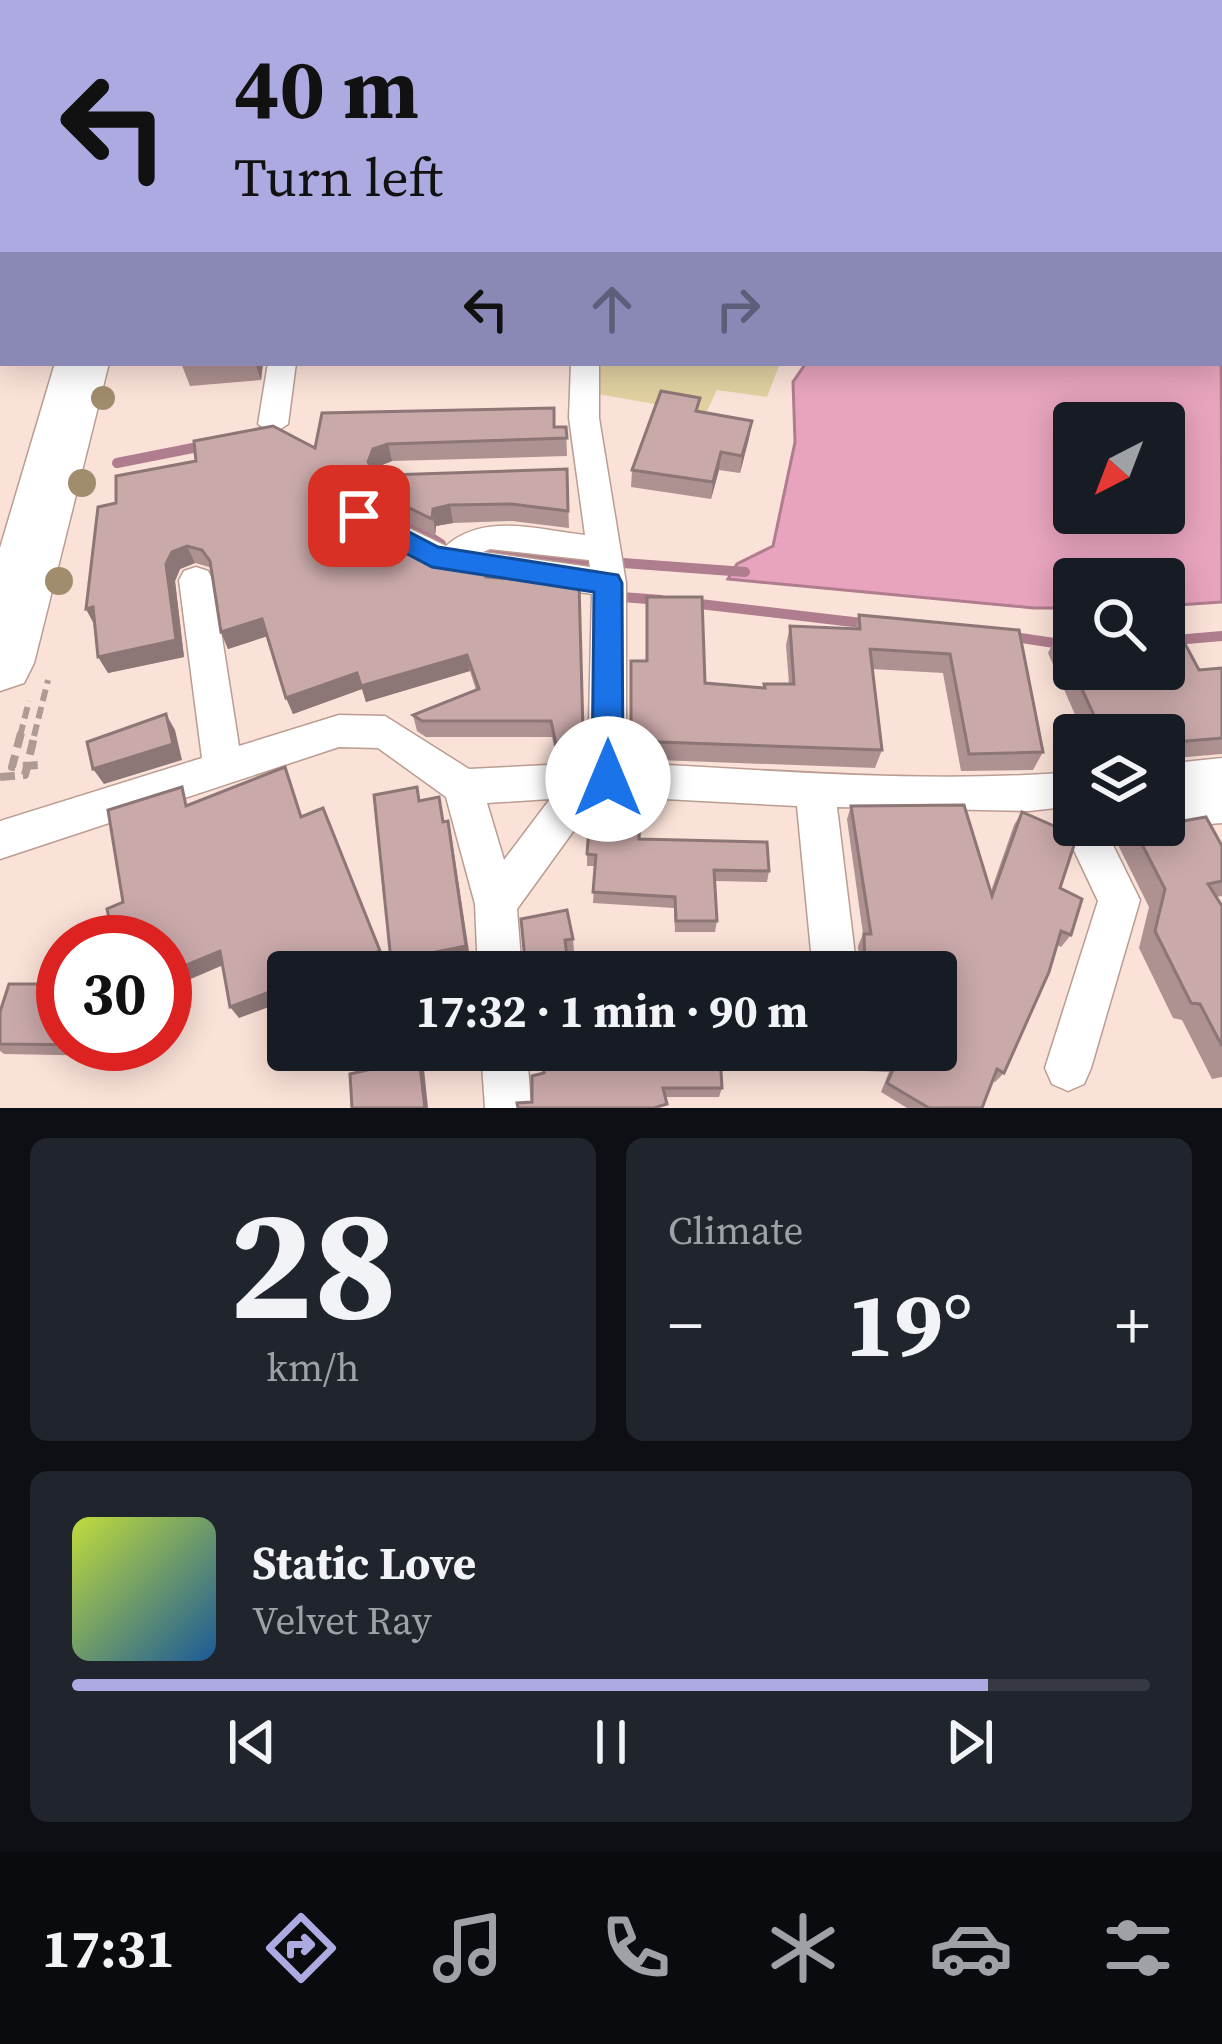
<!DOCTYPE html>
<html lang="en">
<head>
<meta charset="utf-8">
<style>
  body { margin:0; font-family:"Source Serif 4",serif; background:#20242c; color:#f1f3f6; height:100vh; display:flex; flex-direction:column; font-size:45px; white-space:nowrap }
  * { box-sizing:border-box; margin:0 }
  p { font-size:39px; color:#9ea1a6 }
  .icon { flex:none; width:66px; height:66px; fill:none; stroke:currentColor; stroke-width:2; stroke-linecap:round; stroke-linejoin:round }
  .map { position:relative; height:1108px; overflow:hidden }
  .sheet { display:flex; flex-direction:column; gap:30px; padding:30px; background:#0d0f14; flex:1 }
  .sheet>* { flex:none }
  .top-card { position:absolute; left:0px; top:0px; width:1224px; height:366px; box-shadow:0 6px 30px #0003; background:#adaae1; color:#111; overflow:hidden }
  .needle { width:78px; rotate:222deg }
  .fabs { position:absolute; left:1053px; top:402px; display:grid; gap:24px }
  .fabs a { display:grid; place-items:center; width:132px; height:132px; border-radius:12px; background:#171b24; box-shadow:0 6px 30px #0003; font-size:60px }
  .speed { position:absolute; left:36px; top:915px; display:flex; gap:24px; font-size:60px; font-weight:700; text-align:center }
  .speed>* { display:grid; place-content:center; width:156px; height:156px; border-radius:50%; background:#171b24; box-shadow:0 6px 30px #0003; line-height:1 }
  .speed .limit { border:18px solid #d22; background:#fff; color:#111 }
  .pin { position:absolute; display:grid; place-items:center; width:102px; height:102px; color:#fff; margin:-51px; border-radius:24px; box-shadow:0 6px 18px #0006 }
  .me { position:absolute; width:132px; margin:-66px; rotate:0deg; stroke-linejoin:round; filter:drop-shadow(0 0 9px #0008) }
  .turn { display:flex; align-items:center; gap:42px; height:252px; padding:0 36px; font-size:54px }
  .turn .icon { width:156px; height:156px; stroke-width:2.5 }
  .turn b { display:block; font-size:84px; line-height:102px }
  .lanes { display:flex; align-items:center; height:114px; padding:0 36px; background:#0003; justify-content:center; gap:60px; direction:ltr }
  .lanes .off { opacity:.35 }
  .big { font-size:90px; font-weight:700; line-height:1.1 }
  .sheet .card { flex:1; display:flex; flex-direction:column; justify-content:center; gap:18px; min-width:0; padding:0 42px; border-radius:18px; background:#20242c }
  .sheet .dial { align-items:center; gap:0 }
  .dial b { font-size:156px; line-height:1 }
  .song { display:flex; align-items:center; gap:36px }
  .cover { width:144px; height:144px; border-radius:18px; background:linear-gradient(135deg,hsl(70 70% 55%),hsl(210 70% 35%)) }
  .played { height:12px; border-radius:6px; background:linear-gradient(90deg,#adaae1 85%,#363941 85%) }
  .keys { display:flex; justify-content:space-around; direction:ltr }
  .heat { display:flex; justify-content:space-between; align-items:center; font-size:66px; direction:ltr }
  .sheet .tiles { flex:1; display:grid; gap:30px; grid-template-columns:1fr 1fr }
  .card:last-child { grid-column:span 2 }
  .trip { position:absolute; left:267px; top:951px; width:690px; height:120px; border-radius:12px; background:#171b24; box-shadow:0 6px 30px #0003; font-weight:700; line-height:120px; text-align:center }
  .tab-bar { display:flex; height:192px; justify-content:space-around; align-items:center; background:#090b0e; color:#9ea1a6 }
  .tab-bar .icon { width:84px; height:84px }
  .tab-bar .on { color:#adaae1 }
  .tab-bar b { font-size:54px; color:#f1f3f6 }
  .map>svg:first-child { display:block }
  .green { fill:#e1d1a1 }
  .water { fill:#e8a4be; stroke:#b07d8e; stroke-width:3; fill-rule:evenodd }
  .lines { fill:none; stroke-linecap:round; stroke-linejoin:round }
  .stream { stroke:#b07d8e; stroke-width:10 }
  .street-casing { stroke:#ba9c91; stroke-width:3 }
  .highway-casing { stroke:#ba9c91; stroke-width:3 }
  .path-far1 { stroke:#b09b94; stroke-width:6; stroke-dasharray:12 6; stroke-linecap:butt }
  .path { stroke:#b09b94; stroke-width:8; stroke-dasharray:15 8; stroke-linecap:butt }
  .street { fill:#fff; fill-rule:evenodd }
  .highway { fill:#fff; fill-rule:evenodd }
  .tree { fill:#a18d6d }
  .wall { fill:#ae9191 }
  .shaded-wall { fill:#8d7676 }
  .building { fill:#caa9a9; stroke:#8d7676; stroke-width:3 }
  .route { fill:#1a73e8; stroke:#114b97; stroke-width:3 }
</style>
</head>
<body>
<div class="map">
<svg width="1222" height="1108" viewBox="0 0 1222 1108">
  <rect width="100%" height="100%" fill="#fbe2d8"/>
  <path class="green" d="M598 363H780L767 397 717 390 706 413 598 394Z"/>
  <path class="water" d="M1221 309 1222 602 1164 606V579H1074V608H1034L728 579 737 564 773 546 795 442 793 382 806 363H1221ZM1074 423H1164V513H1074Z"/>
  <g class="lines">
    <g class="stream">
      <path d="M117 463 208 445"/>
      <path d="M351 487 441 544"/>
      <path d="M485 549 596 562"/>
      <path d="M623 563 745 572"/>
      <path d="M622 597 661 600"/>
      <path d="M691 603 870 624"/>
      <path d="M1008 636 1074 646"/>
      <path d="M1164 641 1222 636"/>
    </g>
    <g class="street-casing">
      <g id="street">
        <path d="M89 0H138L87 3Z"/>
        <rect x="335" y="0" width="20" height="3"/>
        <path d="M593 0H613L614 3H594Z"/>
        <path d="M711 0H821L819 3Z"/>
        <path d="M1081 0H1106L1108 3H1083Z"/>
        <rect x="1221" y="48" width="1" height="12"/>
        <path d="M0 329 3 330V350L0 349Z"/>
        <path d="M268 363H296L288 424 273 434 258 424Z"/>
        <path d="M571 363H599V418L626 583V763C774 770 926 784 1074 772V806L1029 811 837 807 857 972H813L797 806 607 796 598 797 517 909 522 972H478L475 904 446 797 378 748 339 747 0 859V821L202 758 179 580 184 571 196 567 208 571 213 580 239 746 339 715 385 716 469 769 588 763 592 594 432 570 348 524 343 516 348 508 359 504 446 546C484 512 539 530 585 535L569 418ZM490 549 589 560 590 567 483 552ZM550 799 504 860 487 803Z"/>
        <path d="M1222 758V823L1196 825 1182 820 1173 797 1164 798V764Z"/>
        <path d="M1074 810V825H1103L1140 900 1091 1068 1084 1084 1068 1091 1052 1084 1045 1068 1098 901 1062 825Z"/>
        <path d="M481 1050H527L531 1108H485Z"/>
      </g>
    </g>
    <g class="highway-casing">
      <g id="highway">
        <path d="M138 0H176L137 3Z"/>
        <path d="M55 363H109L34 663 24 683 0 691V548Z"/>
      </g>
    </g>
    <g class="path-far1">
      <path d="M20 736 29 701"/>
      <path d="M34 736 48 680"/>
    </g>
    <g class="path">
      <path d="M21 733 12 767 39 765"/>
      <path d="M0 777 25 775 35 733"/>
    </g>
    <use href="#street" class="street"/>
    <use href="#highway" class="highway"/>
  </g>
  <g class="tree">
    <circle cx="103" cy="398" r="12"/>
    <circle cx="82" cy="483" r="14"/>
    <circle cx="59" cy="581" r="14"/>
  </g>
  <g class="wall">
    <path d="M181 363H263L261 380 190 386Z"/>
    <path d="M699 412 749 438 740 473 719 470 711 499 631 487 632 470Z"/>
    <path d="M566 427 567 456 392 461 377 467 375 471 388 475 567 469 569 528 512 521 453 523 436 526 435 536 405 521 401 505H395L394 499 335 490 331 539 332 542 430 558 432 564 487 577 584 747 575 759 557 760 552 737H426L417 731 413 715 476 690 470 671 366 702 362 689 293 714 267 636 228 649 221 632 211 569 209 567 195 563 180 569 175 581 184 657 108 673 95 625 86 609 315 448Z"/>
    <path d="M859 615 1019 630 1043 752 1033 770 961 771 943 673 872 669 882 750 875 768 631 759V661L705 683 764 687 789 684 786 645 790 626 855 629Z"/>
    <path d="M1057 635 1199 670 1222 668V754L1164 759V735H1084L1048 653Z"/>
    <path d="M851 806 991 891 1014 825 1022 812 1060 888 1071 935 1061 947 1057 945 1004 1073 995 1082 992 1081 982 1108H907L881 1092 889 1072 721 1065 722 1088 719 1097H665L532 1102 544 1073 540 1050H936V972H860L858 946 863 934 847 819Z"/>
    <path d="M1166 824 1222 846V896L1216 897 1222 906V1077L1212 1079 1182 1020 1173 1018 1139 948 1149 907 1108 825Z"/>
    <path d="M639 839 769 871 767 882 715 881 717 921 715 932H675L674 908 593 903 595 866H587V854Z"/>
    <path d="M521 919 573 939 574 951 525 960Z"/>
    <path d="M0 1012 113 1044 110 1056 4 1054 0 1051Z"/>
  </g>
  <g class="shaded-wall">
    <path d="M58 0H81L69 3H56Z"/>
    <path d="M255 363H263L261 380Z"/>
    <path d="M752 421 749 438 740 473 742 456Z"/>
    <path d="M388 444 392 461 377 467 372 479 368 462 373 449Z"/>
    <path d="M721 452 719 470 711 499 713 482Z"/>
    <path d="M330 473 335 490 331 539 334 551 325 533Z"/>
    <path d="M450 505 453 523 436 526 435 536 433 509Z"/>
    <path d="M187 546 195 563 180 569 175 581 184 657 108 673 98 657 166 564 172 552Z"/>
    <path d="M580 600 584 747 575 759 574 744Z"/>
    <path d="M93 607 95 626 86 609Z"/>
    <path d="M262 619 268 636 228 649 221 632Z"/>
    <path d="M467 655 470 671 366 702 362 689 293 714 286 698 357 673Z"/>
    <path d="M166 714 175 730 182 760 104 784 93 769Z"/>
    <path d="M328 822 385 964 362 972H324Z"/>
    <path d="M450 827 470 958 396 972 391 961Z"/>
    <path d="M220 951 228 963 165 990V974Z"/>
    <path d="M288 985V1000L239 1018 230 1007Z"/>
    <path d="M98 1044H113L110 1056 98 1045Z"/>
    <path d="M419 1058 424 1069 428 1108H425Z"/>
  </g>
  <g class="building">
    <path d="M0 0H58L56 3H3V182L0 184V82L3 80 0 66V20L3 19Z"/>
    <path d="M215 0H252L251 3H214Z"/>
    <rect x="556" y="0" width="34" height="3"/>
    <path d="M0 244 3 246V260L0 262Z"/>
    <path d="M0 274 3 277V303L0 310Z"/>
    <path d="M661 391 700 398 696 411 752 421 742 456 721 452 713 482 632 470Z"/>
    <path d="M554 408V427H566L567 438 388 444 373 449 368 462 376 472 388 475 567 469 568 511 511 504 450 505 433 509 432 519 401 504 403 488H391V481L330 473 325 533H329L328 542 395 540 430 558V563L486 570V577L579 584 583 731 574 744H556L551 721H422L413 715 479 689 467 655 361 686 357 673 286 698 262 619 221 632 210 561 202 550 187 546 172 552 166 564 176 640 98 657 93 607 86 609 98 507 116 503V476L196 461 194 441 273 426 315 448 322 413Z"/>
    <path d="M647 597H702L705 683 765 688 764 684H794L790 626 860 629 859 615 1019 630 1043 752 969 754 950 654 870 649 882 750 631 741V661H647Z"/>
    <path d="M1177 629 1199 670 1222 668V738L1164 743V735H1103L1057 635 1074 637V669H1164V630Z"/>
    <path d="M166 714 173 744 93 769 87 742Z"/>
    <path d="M285 767 301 817 323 808 380 951 324 972H288V985L230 1007 220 951 165 974V942H114L107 909 123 902 108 810 182 787 186 806Z"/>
    <path d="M417 787 419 801 439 797 443 822 448 821 466 946 391 961 374 795Z"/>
    <path d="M591 803H641L639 839 767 842 769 871 714 870 717 921H676L675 897 593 892 596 855 587 854Z"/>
    <path d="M964 805 992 896 1022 812 1077 836 1060 888 1082 899 1071 935 1061 931 1049 972 1004 1073 997 1069 982 1108H929L887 1083 896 1063 720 1055 722 1088H663L667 1104 654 1108H518L517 1103 532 1102V1076L544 1073 540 1050H936V972H865L864 934H871L851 806Z"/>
    <path d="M1206 817 1222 846V881L1208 884 1222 906V1046L1200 1004 1191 1003 1155 931 1165 889 1132 825H1164V822L1166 824Z"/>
    <path d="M567 910 573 939 565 940 569 972H520L519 965 525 960 521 919Z"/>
    <path d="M709 959H784L785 972H710Z"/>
    <path d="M9 984H63V1044L98 1045 0 1044V1012Z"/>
    <path d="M419 1058 425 1108H352L350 1074Z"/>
  </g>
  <path class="route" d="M359 506 438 547 618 575 622 583 623 779 619 789 608 793 596 789 592 779 594 592 432 567 349 523 346 516 349 509Z"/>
</svg>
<div class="fabs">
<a><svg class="needle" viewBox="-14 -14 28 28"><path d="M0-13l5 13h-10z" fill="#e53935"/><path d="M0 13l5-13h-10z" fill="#9ea1a6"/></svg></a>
<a><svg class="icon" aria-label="search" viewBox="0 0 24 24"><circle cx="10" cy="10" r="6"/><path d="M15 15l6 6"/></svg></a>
<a><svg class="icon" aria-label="layers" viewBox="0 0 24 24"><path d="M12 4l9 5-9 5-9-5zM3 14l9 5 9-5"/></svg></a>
</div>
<div class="speed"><div class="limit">30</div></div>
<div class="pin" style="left:359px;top:516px;background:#d93025"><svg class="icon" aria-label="arrive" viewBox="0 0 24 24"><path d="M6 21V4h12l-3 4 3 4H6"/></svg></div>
<svg class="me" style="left:608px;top:779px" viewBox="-20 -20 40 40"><circle r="19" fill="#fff"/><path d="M0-13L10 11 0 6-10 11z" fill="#1a73e8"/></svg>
<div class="trip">17:32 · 1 min · 90 m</div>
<div class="top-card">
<div class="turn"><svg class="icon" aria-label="left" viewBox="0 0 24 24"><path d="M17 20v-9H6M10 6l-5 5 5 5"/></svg><div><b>40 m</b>Turn left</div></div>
<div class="lanes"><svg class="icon" aria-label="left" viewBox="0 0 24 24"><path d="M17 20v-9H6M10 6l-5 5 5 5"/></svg><svg class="icon off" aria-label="ahead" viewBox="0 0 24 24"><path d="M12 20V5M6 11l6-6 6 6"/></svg><svg class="icon off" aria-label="right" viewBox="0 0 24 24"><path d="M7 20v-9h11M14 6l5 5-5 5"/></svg></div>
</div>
</div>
<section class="sheet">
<div class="tiles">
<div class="card dial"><b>28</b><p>km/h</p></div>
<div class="card"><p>Climate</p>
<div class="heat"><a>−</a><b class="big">19°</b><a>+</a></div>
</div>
<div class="card">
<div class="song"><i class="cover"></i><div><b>Static Love</b><p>Velvet Ray</p></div></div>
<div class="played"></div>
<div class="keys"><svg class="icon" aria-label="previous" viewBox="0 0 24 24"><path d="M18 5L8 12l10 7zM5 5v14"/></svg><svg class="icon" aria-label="pause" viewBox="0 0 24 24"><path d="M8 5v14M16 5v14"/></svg><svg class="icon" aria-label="next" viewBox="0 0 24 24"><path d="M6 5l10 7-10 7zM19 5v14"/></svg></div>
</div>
</div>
</section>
<nav class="tab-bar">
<b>17:31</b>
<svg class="icon on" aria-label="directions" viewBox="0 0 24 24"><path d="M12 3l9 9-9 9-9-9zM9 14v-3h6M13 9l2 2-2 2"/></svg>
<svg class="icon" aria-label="music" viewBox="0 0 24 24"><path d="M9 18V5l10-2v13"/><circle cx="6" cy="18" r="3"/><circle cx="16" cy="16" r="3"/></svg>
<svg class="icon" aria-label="phone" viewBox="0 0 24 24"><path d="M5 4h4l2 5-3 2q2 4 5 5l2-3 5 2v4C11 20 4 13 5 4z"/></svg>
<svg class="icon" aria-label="climate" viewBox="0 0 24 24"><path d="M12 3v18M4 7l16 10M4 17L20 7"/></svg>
<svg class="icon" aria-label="car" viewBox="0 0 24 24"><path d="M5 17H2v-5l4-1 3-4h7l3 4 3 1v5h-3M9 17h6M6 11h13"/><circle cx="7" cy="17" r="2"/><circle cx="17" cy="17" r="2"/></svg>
<svg class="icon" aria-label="filters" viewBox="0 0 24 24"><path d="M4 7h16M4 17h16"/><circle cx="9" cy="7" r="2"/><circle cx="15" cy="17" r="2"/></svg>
</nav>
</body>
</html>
